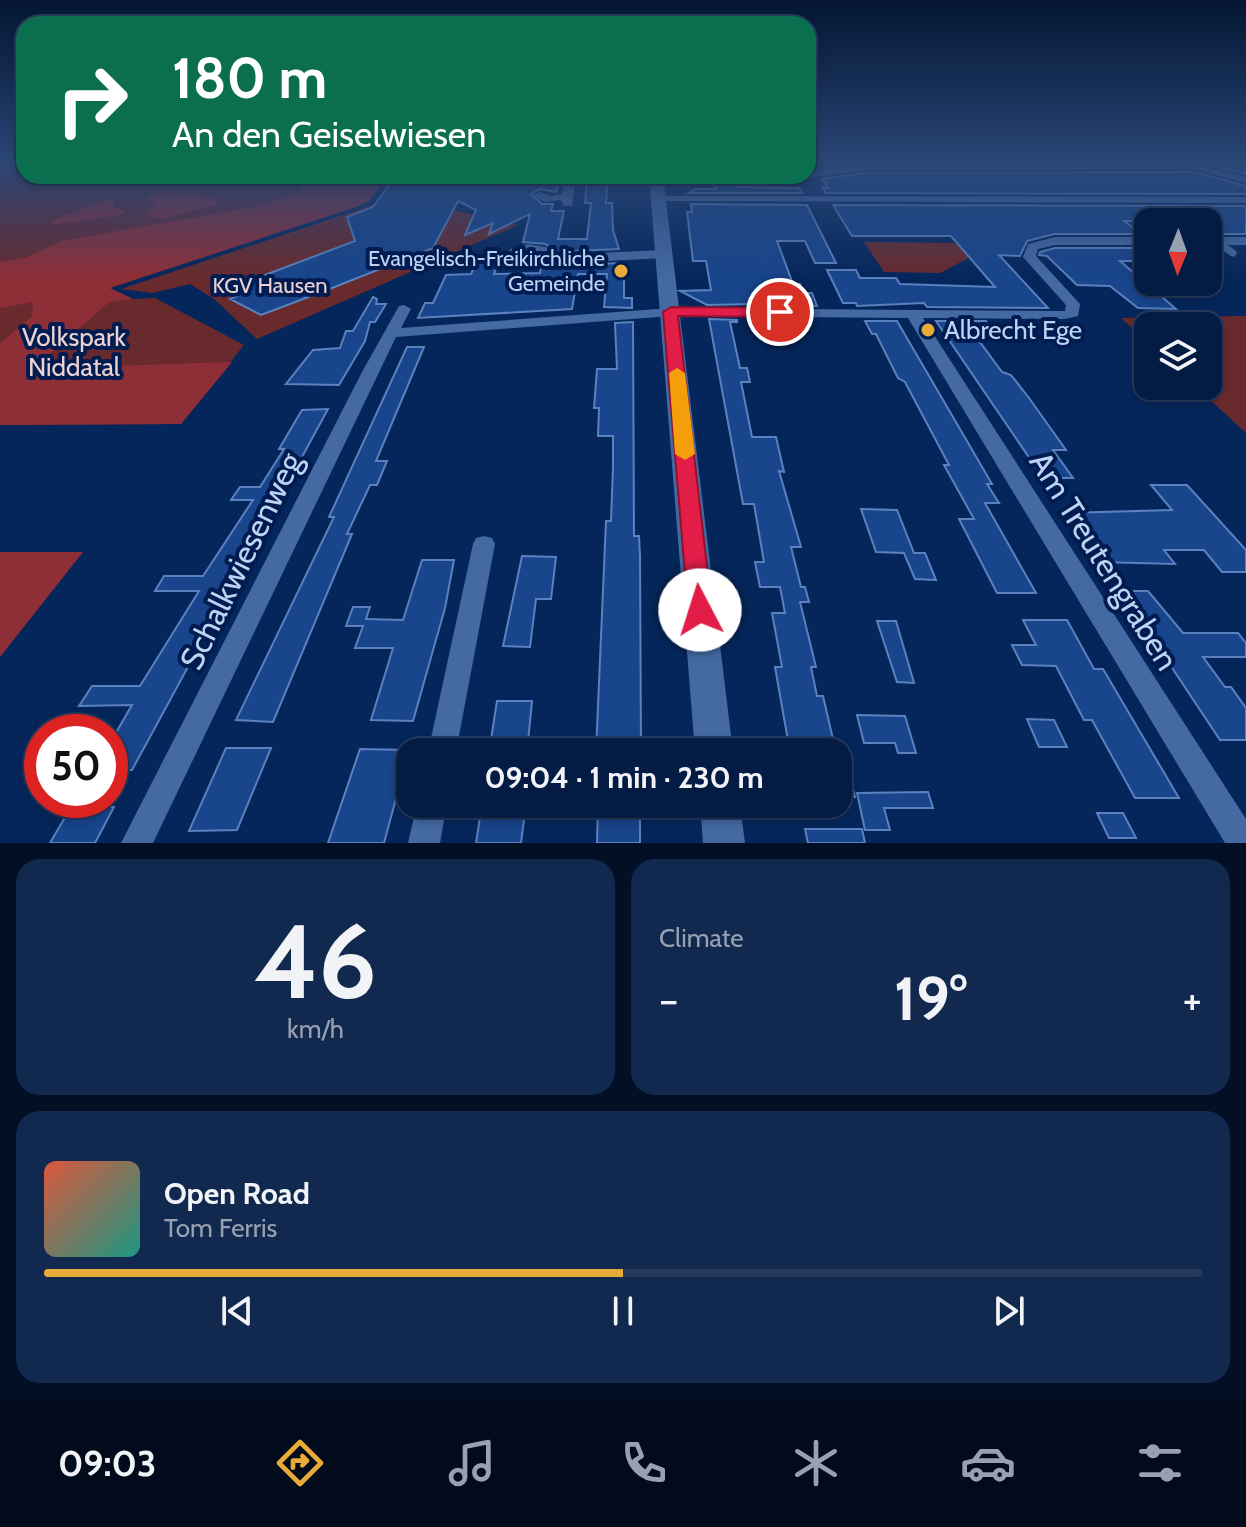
<!DOCTYPE html>
<html lang="en">
<head>
<meta charset="utf-8">
<style>
  body { margin:0; font-family:Cabin,sans-serif; background:#12294f; color:#f1f3f6; height:100vh; display:flex; flex-direction:column; font-size:30px; white-space:nowrap }
  * { box-sizing:border-box; margin:0 }
  p { font-size:26px; color:#97a1b2 }
  .icon { flex:none; width:44px; height:44px; fill:none; stroke:currentColor; stroke-width:2; stroke-linecap:round; stroke-linejoin:round }
  .map { position:relative; height:843px; overflow:hidden }
  .sheet { display:flex; flex-direction:column; gap:16px; padding:16px; background:#020f25; flex:1 }
  .sheet>* { flex:none }
  .banner { position:absolute; left:16px; top:16px; width:800px; height:168px; border-radius:24px; box-shadow:0 4px 12px #0003,0 0 0 2px #253a5d; background:#0b6e4f; color:#fff; overflow:hidden }
  .needle { width:52px; rotate:181deg }
  .tools { position:absolute; left:1134px; top:208px; display:grid; gap:16px }
  .tools a { display:grid; place-items:center; width:88px; height:88px; border-radius:16px; background:#041c44; box-shadow:0 4px 12px #0003,0 0 0 2px #253a5d; font-size:40px }
  .speed { position:absolute; left:24px; top:714px; display:flex; gap:16px; font-size:40px; font-weight:700; text-align:center }
  .speed>* { display:grid; place-content:center; width:104px; height:104px; border-radius:50%; background:#041c44; box-shadow:0 4px 12px #0003,0 0 0 2px #253a5d; line-height:1 }
  .speed .limit { border:12px solid #d22; background:#fff; color:#111 }
  .pin { position:absolute; display:grid; place-items:center; width:68px; height:68px; color:#fff; margin:-34px; border:4px solid #fff; border-radius:50%; box-shadow:0 2px 8px #0007 }
  .me { position:absolute; width:88px; margin:-44px; rotate:355deg; stroke-linejoin:round; filter:drop-shadow(0 0 6px #0008) }
  .turn { display:flex; align-items:center; gap:28px; height:168px; padding:0 24px; font-size:36px }
  .turn .icon { width:104px; height:104px; stroke-width:2.5 }
  .turn b { display:block; font-size:56px; line-height:68px }
  .big { font-size:60px; font-weight:700; line-height:1.1 }
  .sheet .card { flex:1; display:flex; flex-direction:column; justify-content:center; gap:12px; min-width:0; padding:0 28px; border-radius:24px; background:#12294f }
  .sheet .dial { align-items:center; gap:0 }
  .dial b { font-size:104px; line-height:1 }
  .song { display:flex; align-items:center; gap:24px }
  .cover { width:96px; height:96px; border-radius:12px; background:linear-gradient(135deg,hsl(10 70% 55%),hsl(170 70% 35%)) }
  .played { height:8px; border-radius:4px; background:linear-gradient(90deg,#e8ab37 50%,#253a5d 50%) }
  .keys { display:flex; justify-content:space-around; direction:ltr }
  .heat { display:flex; justify-content:space-between; align-items:center; font-size:44px; direction:ltr }
  .sheet .tiles { flex:1; display:grid; gap:16px; grid-template-columns:1fr 1fr }
  .card:last-child { grid-column:span 2 }
  .trip { position:absolute; left:396px; top:738px; width:456px; height:80px; border-radius:24px; background:#041c44; box-shadow:0 4px 12px #0003,0 0 0 2px #253a5d; font-weight:700; line-height:80px; text-align:center }
  .tabs { display:flex; height:128px; justify-content:space-around; align-items:center; background:#020b1b; color:#97a1b2 }
  .tabs .icon { width:56px; height:56px }
  .tabs .active { color:#e8ab37 }
  .tabs b { font-size:36px; color:#f1f3f6 }
  .map>svg:first-child { display:block }
  .green { fill:#682a2d }
  .forest { fill:#8e2f37 }
  .building { fill:#18458c; stroke:#5b81be; stroke-width:2 }
  .lines { fill:none; stroke-linecap:round; stroke-linejoin:round }
  .lane { stroke:#4469a3; stroke-width:7 }
  .street { fill:#4469a3; fill-rule:evenodd }
  .secondary { fill:#4469a3; fill-rule:evenodd }
  .route { fill:#e11d48; stroke:#92132f; stroke-width:2 }
  .slow { fill:#f59e0b }
  .poi-dot { fill:#e8ab37; stroke:#001c50; stroke-width:3 }
  .labels { text-anchor:middle; stroke-width:8; stroke-linejoin:round; paint-order:stroke }
  .far-poi-label { font-size:22px; fill:#bed3f4; stroke:#001c50; text-anchor:end }
  .far-park-label { font-size:22px; fill:#eed2d1; stroke:#001c50 }
  .poi-label { font-size:26px; fill:#bed3f4; stroke:#001c50; text-anchor:start }
  .park-label { font-size:26px; fill:#eed2d1; stroke:#001c50 }
  .near-street-label { font-size:32px; fill:#bed3f4; stroke:#001c50 }
</style>
</head>
<body>
<div class="map">
<svg width="1246" height="843" viewBox="0 0 1246 843">
  <rect width="100%" height="100%" fill="#05265b"/>
  <g class="green">
    <path d="M0 161H24V176H387L370 200 359 206 110 288 133 299 155 298 244 345 181 424 0 425Z"/>
    <path d="M397 197 518 225 257 339 214 299 190 284 153 293 121 289Z"/>
    <path d="M864 242 970 243 978 253 940 273 884 272Z"/>
    <path d="M1246 316V433L1195 386H1208V326H1148V343L1121 318Z"/>
  </g>
  <g class="forest">
    <path d="M312 176H387L370 200 359 206 110 288 133 299 109 302 49 355 47 368 232 362 181 424 0 425V343L32 316 33 302 0 308V262L27 257 61 241 264 205 296 193Z"/>
    <path d="M163 191C181 191 193 197 211 196L219 205 161 219 151 218 146 212 157 204 150 202 149 196Z"/>
    <path d="M107 200 115 202 114 208 126 211 121 215 53 225 52 220Z"/>
    <path d="M0 552H83L0 657Z"/>
  </g>
  <g class="building">
    <path d="M1193 161H1233L1246 167V174Z"/>
    <path d="M1195 172 1246 186V194L826 193 823 188H828L822 179 865 173Z"/>
    <path d="M461 176 525 179 526 176H560L556 192 540 189 531 194 542 204H553L551 211H564L558 239H587L591 203H585L587 178 608 179 606 203H612L613 230 619 249 553 252 546 244 523 242 530 214 489 234 493 223 465 235 476 210 458 201 433 248 322 292 261 315 230 299 237 296 225 290 355 241 347 217 373 207 395 177Z"/>
    <path d="M719 182H735L736 187 799 188 802 193H689L696 189H716L715 183Z"/>
    <path d="M691 204 807 205 836 263H815L805 241H777L793 284H800L803 293H812L817 306H798L797 303 707 305 680 291 711 290 706 261H693L687 212H692Z"/>
    <path d="M833 205 1246 206V234H1208V222L1124 221 1142 234H1054L1027 241 1020 256 999 255 1048 308 927 307 924 303 857 306 856 303H843L827 270H856L860 278H896L900 284 995 287 951 236H852Z"/>
    <path d="M1055 248H1148V261H1120L1176 309 1138 308 1110 286 1077 285 1047 256 1039 255 1040 252Z"/>
    <path d="M478 259H500L494 274 540 273 541 267 619 263V267H624V298H632V308L604 307 607 274H578L572 309 418 318 425 303H433L446 275 471 274Z"/>
    <path d="M373 297 377 299 376 304H386L375 322H370L365 341 339 385 286 384 313 350 340 348 346 331H353Z"/>
    <path d="M709 319 737 320V322H730L740 368H747L750 382H741L752 437H776L784 472 779 471 801 547H791L801 587H805L809 602H800L816 667H811L817 696H823L836 752H790L775 667H782L772 613H785L780 587H760L755 562H764L754 504H743Z"/>
    <path d="M865 321H897L992 484H987L999 503H985L1036 593H997L959 519H974L944 465H949L905 382 898 378 876 334H872Z"/>
    <path d="M936 321H986L992 330 977 329 983 338H977L1002 372 1011 375 1029 398 1066 450H1053L1073 478H1043Z"/>
    <path d="M633 322 634 536H639L640 556 641 752H596L606 521H611L613 468V436H598L599 408H594L597 369H617L615 323Z"/>
    <path d="M407 347H424L376 461H387L377 485H370L347 534H352L273 722 236 720 334 517H329Z"/>
    <path d="M328 409 132 770 110 769V743L132 705 79 706 92 686H140L199 591H155L164 576H203L253 500H231L240 487H260L284 449H279L302 410Z"/>
    <path d="M1151 485H1187L1246 550V572H1222L1204 550H1164L1175 564 1097 562 1065 513 1172 510Z"/>
    <path d="M861 509 897 510 914 553H925L936 580 915 579 904 553 876 552Z"/>
    <path d="M522 556 556 557 551 599H536L530 647 503 646Z"/>
    <path d="M422 560H454L445 608 413 721 371 720 393 648H355L363 626H346L353 607H370L366 619 403 620Z"/>
    <path d="M1121 591H1148L1183 633H1238L1246 643V657H1203L1225 687H1231L1246 708V740H1220Z"/>
    <path d="M1023 620H1067L1094 669H1103L1179 798H1135L1092 720H1084L1056 666 1022 665 1012 645H1036Z"/>
    <path d="M877 621H896L914 683 897 682Z"/>
    <path d="M497 701H532L527 752H489Z"/>
    <path d="M857 715 905 716 916 753H898L895 743H864Z"/>
    <path d="M1027 719 1054 720 1067 747H1039Z"/>
    <path d="M226 748H271L237 830 189 831Z"/>
    <path d="M360 749 409 750 384 843H328Z"/>
    <path d="M843 750 855 797H838V751Z"/>
    <path d="M928 792 933 808H884L890 830H865L857 793Z"/>
    <path d="M482 804H526L521 843H476Z"/>
    <path d="M598 804H640V843H597Z"/>
    <path d="M71 807H114L95 843H50Z"/>
    <path d="M1097 813H1123L1136 838H1109Z"/>
    <path d="M805 829H862L865 843H808Z"/>
  </g>
  <g class="lines">
    <path class="lane" d="M1215 241 1233 253"/>
    <g class="street">
      <path d="M1180 161 1246 177V183L1195 169 865 170 808 178 804 176H808V172L865 164H1179Z"/>
      <path d="M566 176H576L572 206H564L561 200 544 202 534 195 539 192 550 196 562 194Z"/>
      <path d="M658 196 1246 197V203L654 201V197Z"/>
      <path d="M1055 237H1148V245H1055L1038 249 1036 256 1080 304 1078 316 1065 319 923 318 1246 819V843H1225L908 318 671 316 396 337 153 843H121L362 372 399 306 404 305 411 309 401 328 671 308 1065 311 1066 305 1023 257 1028 244Z"/>
      <rect x="1208" y="237" width="38" height="8"/>
      <path d="M528 244 546 247 551 255 664 250 670 254 664 258 529 265 511 262 506 257 510 249ZM528 252 538 253 529 258 519 256Z"/>
      <path d="M484 536 492 538 495 544 456 752H428L473 544 476 538Z"/>
      <path d="M417 804H447L440 843H408Z"/>
    </g>
    <g class="secondary">
      <path d="M649 176H663L733 752H695Z"/>
      <path d="M700 804H740L745 843H703Z"/>
    </g>
  </g>
  <linearGradient id="sky" x2="0" y2="1"><stop stop-color="#031532"/><stop offset="0.58" stop-color="#2a4777"/><stop offset="1" stop-color="#2a4777" stop-opacity="0"/></linearGradient>
  <rect width="1246" height="279" fill="url(#sky)"/>
  <path class="route" d="M671 307 780 308 787 312 780 317 678 316 712 610 709 616 700 619 692 616 688 610 663 312Z"/>
  <path class="slow" d="M677 368 685 373 695 454 685 460 675 454 669 373Z"/>
  <g class="poi-dot">
    <circle cx="621" cy="271" r="8"/>
    <circle cx="928" cy="330" r="8"/>
  </g>
  <g class="labels">
    <g class="far-poi-label">
      <text x="605" y="266">Evangelisch-Freikirchliche<tspan x="605" dy="25">Gemeinde</tspan></text>
    </g>
    <g class="far-park-label">
      <text x="270" y="293">KGV Hausen</text>
    </g>
    <g class="poi-label">
      <text x="944" y="339">Albrecht Ege</text>
    </g>
    <g class="park-label">
      <text x="74" y="346">Volkspark<tspan x="74" dy="30">Niddatal</tspan></text>
    </g>
    <g class="near-street-label">
      <text transform="translate(241 561) rotate(-64)" y="11">Schalkwiesenweg</text>
      <text transform="translate(1104 561) rotate(58)" y="11">Am Treutengraben</text>
    </g>
  </g>
</svg>
<div class="tools">
<a><svg class="needle" viewBox="-14 -14 28 28"><path d="M0-13l5 13h-10z" fill="#e53935"/><path d="M0 13l5-13h-10z" fill="#97a1b2"/></svg></a>
<a><svg class="icon" aria-label="layers" viewBox="0 0 24 24"><path d="M12 4l9 5-9 5-9-5zM3 14l9 5 9-5"/></svg></a>
</div>
<div class="speed"><div class="limit">50</div></div>
<div class="pin" style="left:780px;top:312px;background:#d93025"><svg class="icon" aria-label="arrive" viewBox="0 0 24 24"><path d="M6 21V4h12l-3 4 3 4H6"/></svg></div>
<svg class="me" style="left:700px;top:610px" viewBox="-20 -20 40 40"><circle r="19" fill="#fff"/><path d="M0-13L10 11 0 6-10 11z" fill="#e11d48"/></svg>
<div class="trip">09:04 · 1 min · 230 m</div>
<div class="banner">
<div class="turn"><svg class="icon" aria-label="right" viewBox="0 0 24 24"><path d="M7 20v-9h11M14 6l5 5-5 5"/></svg><div><b>180 m</b>An den Geiselwiesen</div></div>
</div>
</div>
<section class="sheet">
<div class="tiles">
<div class="card dial"><b>46</b><p>km/h</p></div>
<div class="card"><p>Climate</p>
<div class="heat"><a>−</a><b class="big">19°</b><a>+</a></div>
</div>
<div class="card">
<div class="song"><i class="cover"></i><div><b>Open Road</b><p>Tom Ferris</p></div></div>
<div class="played"></div>
<div class="keys"><svg class="icon" aria-label="previous" viewBox="0 0 24 24"><path d="M18 5L8 12l10 7zM5 5v14"/></svg><svg class="icon" aria-label="pause" viewBox="0 0 24 24"><path d="M8 5v14M16 5v14"/></svg><svg class="icon" aria-label="next" viewBox="0 0 24 24"><path d="M6 5l10 7-10 7zM19 5v14"/></svg></div>
</div>
</div>
</section>
<nav class="tabs">
<b>09:03</b>
<svg class="icon active" aria-label="directions" viewBox="0 0 24 24"><path d="M12 3l9 9-9 9-9-9zM9 14v-3h6M13 9l2 2-2 2"/></svg>
<svg class="icon" aria-label="music" viewBox="0 0 24 24"><path d="M9 18V5l10-2v13"/><circle cx="6" cy="18" r="3"/><circle cx="16" cy="16" r="3"/></svg>
<svg class="icon" aria-label="phone" viewBox="0 0 24 24"><path d="M5 4h4l2 5-3 2q2 4 5 5l2-3 5 2v4C11 20 4 13 5 4z"/></svg>
<svg class="icon" aria-label="climate" viewBox="0 0 24 24"><path d="M12 3v18M4 7l16 10M4 17L20 7"/></svg>
<svg class="icon" aria-label="car" viewBox="0 0 24 24"><path d="M5 17H2v-5l4-1 3-4h7l3 4 3 1v5h-3M9 17h6M6 11h13"/><circle cx="7" cy="17" r="2"/><circle cx="17" cy="17" r="2"/></svg>
<svg class="icon" aria-label="filters" viewBox="0 0 24 24"><path d="M4 7h16M4 17h16"/><circle cx="9" cy="7" r="2"/><circle cx="15" cy="17" r="2"/></svg>
</nav>
</body>
</html>
